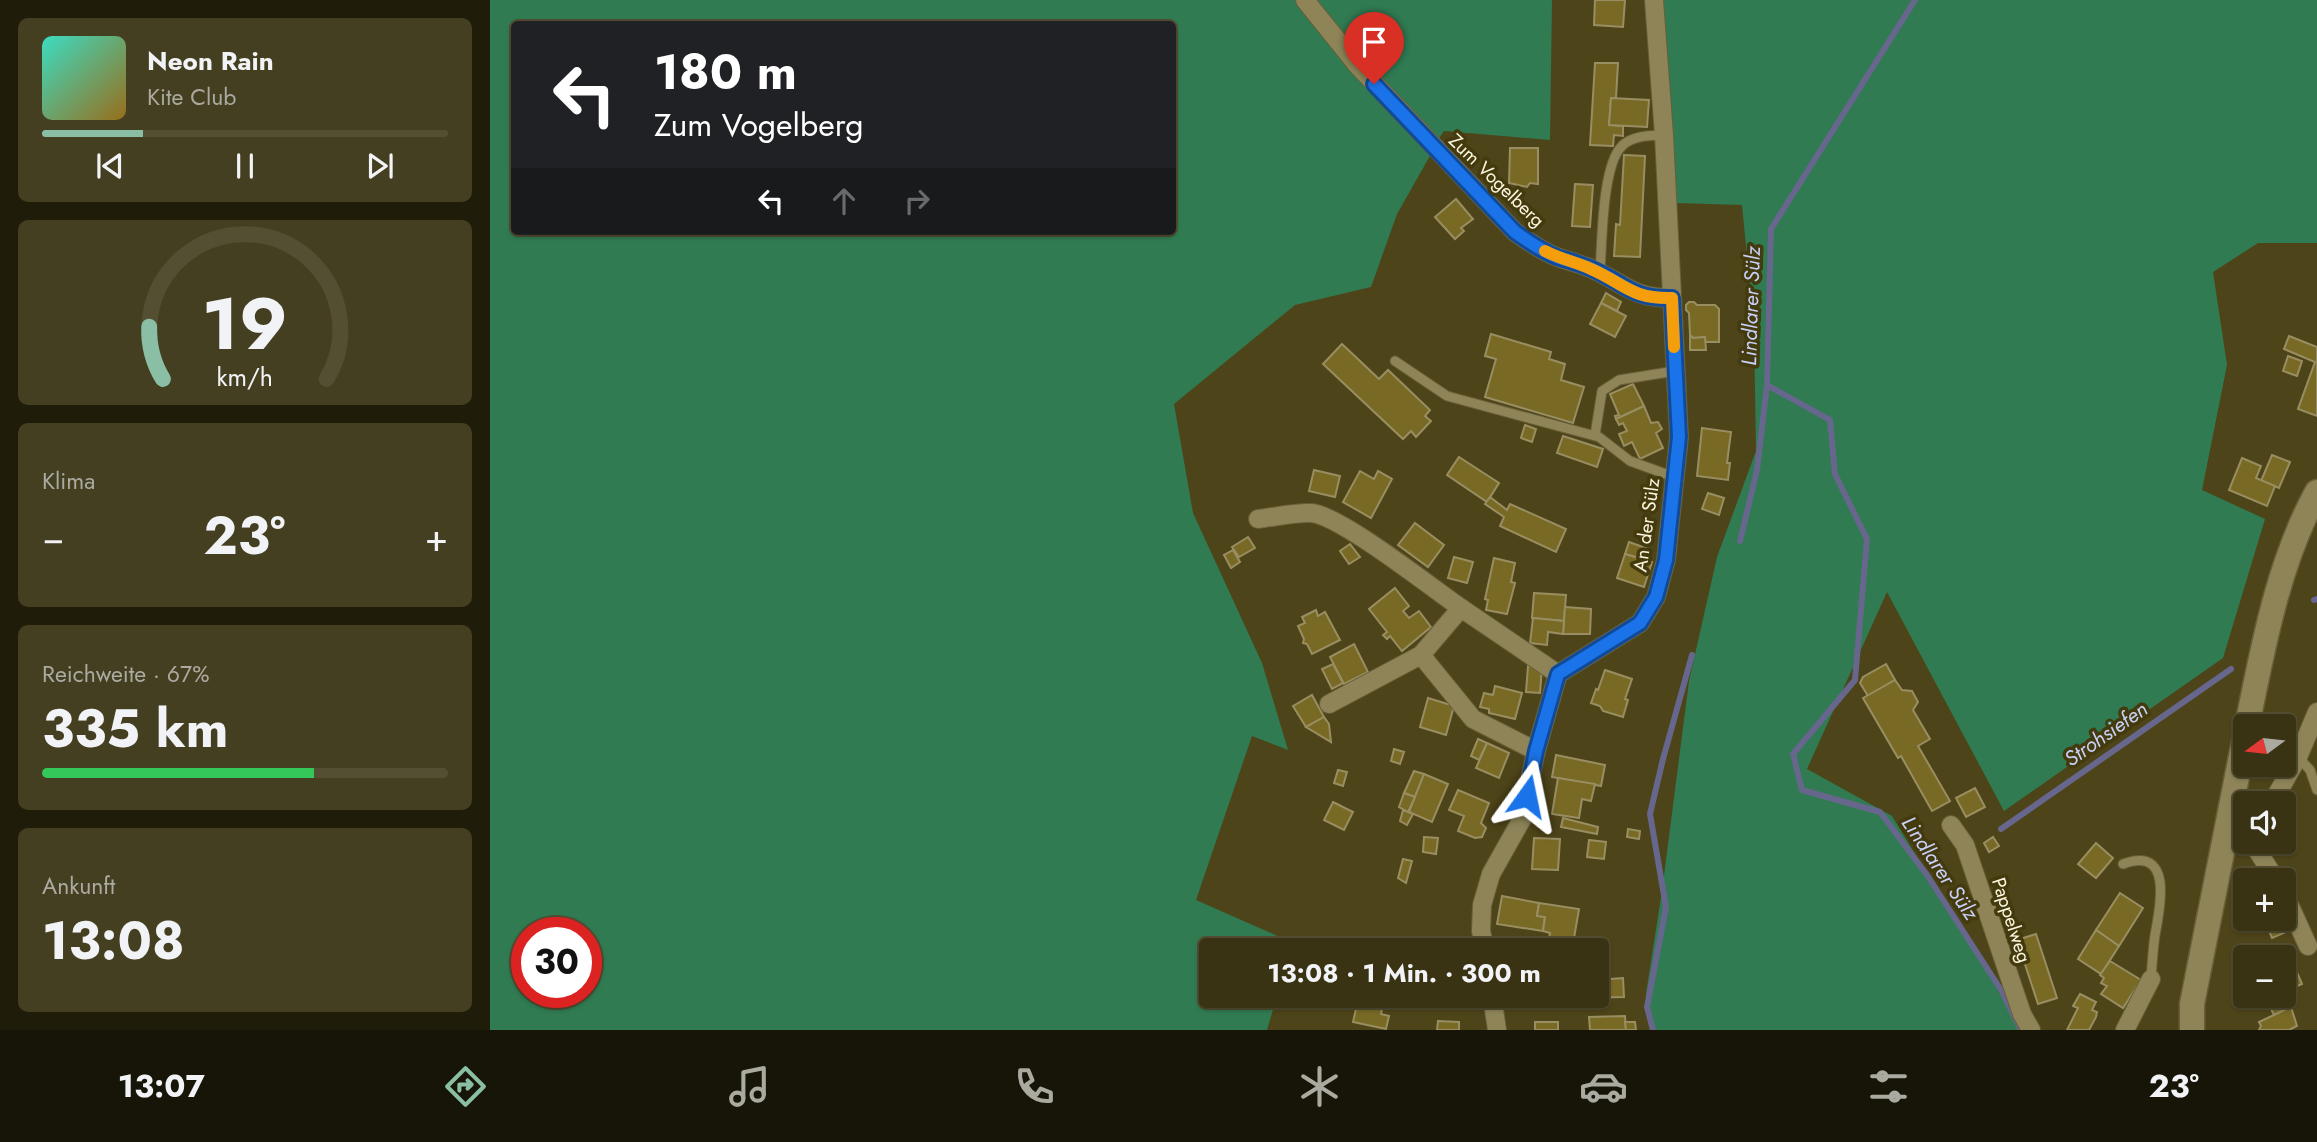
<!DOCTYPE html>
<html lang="de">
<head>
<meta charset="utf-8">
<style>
  body { margin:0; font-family:Jost,sans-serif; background:#453f21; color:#f1f3f6; height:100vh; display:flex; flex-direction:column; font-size:26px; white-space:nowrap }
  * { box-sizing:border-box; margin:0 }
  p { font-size:23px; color:#abaaa0 }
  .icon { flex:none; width:38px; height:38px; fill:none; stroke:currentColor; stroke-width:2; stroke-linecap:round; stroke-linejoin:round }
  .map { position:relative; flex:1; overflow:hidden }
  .side { display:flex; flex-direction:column; gap:18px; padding:18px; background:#201c0a; width:490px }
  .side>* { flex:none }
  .hud { position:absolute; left:21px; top:21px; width:665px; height:214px; border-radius:7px; box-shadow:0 2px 5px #0004,0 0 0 2px #544e33; background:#202124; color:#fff; overflow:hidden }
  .needle { width:46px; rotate:255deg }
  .fabs { position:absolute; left:1743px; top:714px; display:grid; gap:14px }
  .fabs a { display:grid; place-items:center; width:63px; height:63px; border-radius:7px; background:#3a3313; box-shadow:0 2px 5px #0004,0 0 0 2px #544e33; font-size:35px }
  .speed { position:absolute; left:21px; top:917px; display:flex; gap:14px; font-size:35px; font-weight:700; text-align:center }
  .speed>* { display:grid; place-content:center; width:91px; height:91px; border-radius:50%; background:#3a3313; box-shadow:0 2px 5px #0004,0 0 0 2px #544e33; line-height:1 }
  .speed .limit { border:10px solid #d22; background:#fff; color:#111 }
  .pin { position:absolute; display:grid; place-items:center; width:60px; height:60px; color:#fff; margin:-72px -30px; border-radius:50% 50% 50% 0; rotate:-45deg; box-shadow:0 0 7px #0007 }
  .pin .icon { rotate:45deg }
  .me { position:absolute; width:77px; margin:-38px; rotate:12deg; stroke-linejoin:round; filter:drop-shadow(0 0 5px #0008) }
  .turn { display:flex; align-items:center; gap:24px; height:147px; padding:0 28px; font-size:32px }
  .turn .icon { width:91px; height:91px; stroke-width:2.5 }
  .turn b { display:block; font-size:49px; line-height:60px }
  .lanes { display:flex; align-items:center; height:66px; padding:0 28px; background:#0003; justify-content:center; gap:35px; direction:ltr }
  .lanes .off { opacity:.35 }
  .big { font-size:52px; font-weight:700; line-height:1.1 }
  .side .widget { flex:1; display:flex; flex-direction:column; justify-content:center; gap:10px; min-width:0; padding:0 24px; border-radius:10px; background:#453f21 }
  .side .dial { align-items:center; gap:0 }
  .dial svg { height:182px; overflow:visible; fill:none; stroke:#544e33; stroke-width:7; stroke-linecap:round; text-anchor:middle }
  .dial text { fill:#f1f3f6; stroke:none }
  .song { display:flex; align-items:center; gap:21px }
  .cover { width:84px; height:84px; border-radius:10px; background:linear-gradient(135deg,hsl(170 70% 55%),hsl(40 70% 35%)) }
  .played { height:7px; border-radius:4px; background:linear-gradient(90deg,#8abfa5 25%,#544e33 25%) }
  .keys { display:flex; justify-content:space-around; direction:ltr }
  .heat { display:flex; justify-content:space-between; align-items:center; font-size:38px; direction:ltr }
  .charge { height:10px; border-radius:5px; background:linear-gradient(90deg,#34c759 67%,#544e33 0) }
  .trip { position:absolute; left:709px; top:938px; width:410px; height:70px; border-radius:7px; background:#3a3313; box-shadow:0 2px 5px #0004,0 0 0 2px #544e33; font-weight:700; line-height:70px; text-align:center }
  .dock { display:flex; height:112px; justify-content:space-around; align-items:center; background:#171408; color:#abaaa0 }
  .dock .icon { width:49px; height:49px }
  .dock .on { color:#8abfa5 }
  .dock b { font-size:32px; color:#f1f3f6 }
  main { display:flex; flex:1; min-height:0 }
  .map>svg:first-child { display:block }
  .green { fill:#307b52; fill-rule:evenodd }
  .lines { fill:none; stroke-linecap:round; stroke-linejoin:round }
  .stream { stroke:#67668d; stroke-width:6 }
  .building { fill:#786925; stroke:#998e62; stroke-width:2 }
  .lane-casing { stroke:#685f3a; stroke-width:11 }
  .street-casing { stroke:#685f3a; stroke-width:20 }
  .secondary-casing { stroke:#685f3a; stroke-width:27 }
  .lane { stroke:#8e8458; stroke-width:9 }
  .street { stroke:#8e8458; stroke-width:18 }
  .secondary { stroke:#8e8458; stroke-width:24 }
  .route-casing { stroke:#114b97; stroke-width:18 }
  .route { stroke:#1a73e8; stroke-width:12 }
  .slow { stroke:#f59e0b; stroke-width:12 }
  .labels { text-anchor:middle; stroke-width:7; stroke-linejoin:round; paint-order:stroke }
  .street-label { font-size:19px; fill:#fbf5de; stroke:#433a0d }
  .water-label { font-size:21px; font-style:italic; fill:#c9d0f8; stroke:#433a0d }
</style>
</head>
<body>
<main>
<section class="side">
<div class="widget">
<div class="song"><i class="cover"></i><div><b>Neon Rain</b><p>Kite Club</p></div></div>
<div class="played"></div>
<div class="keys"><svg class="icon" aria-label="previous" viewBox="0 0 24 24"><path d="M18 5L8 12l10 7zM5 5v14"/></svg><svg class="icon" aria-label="pause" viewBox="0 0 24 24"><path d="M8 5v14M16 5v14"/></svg><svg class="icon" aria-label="next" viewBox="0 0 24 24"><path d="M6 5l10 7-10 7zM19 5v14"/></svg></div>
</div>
<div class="widget dial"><svg viewBox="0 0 100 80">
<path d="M14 69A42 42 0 1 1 86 69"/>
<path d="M14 69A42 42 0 0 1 8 46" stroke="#8abfa5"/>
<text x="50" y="56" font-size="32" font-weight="700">19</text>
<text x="50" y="72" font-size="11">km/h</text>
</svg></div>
<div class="widget"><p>Klima</p>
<div class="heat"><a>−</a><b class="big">23°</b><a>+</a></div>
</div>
<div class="widget"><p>Reichweite · 67%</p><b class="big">335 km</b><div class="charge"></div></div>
<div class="widget"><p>Ankunft</p><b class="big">13:08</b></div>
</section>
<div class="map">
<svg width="1827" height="1030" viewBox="0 0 1827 1030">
  <rect width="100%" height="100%" fill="#4e4419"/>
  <g class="green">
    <path d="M0 0H810L945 147 907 214 881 287 805 305 684 404 703 513 772 663 798 750 762 736 706 900 801 942 799 950H721V996H787L777 1030H0ZM24 24H682V231H24ZM37 933H96V992H37Z"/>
    <path d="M822 0H1062L1060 140 954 131 947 141 870 62Z"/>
    <path d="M1168 0H1827V243H1768L1723 272 1737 365 1712 490 1775 519 1733 658 1514 811 1397 592 1317 769 1402 816 1532 1030H1163L1156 994 1172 891 1199 681 1227 557 1266 451 1264 328 1252 205 1186 203Z"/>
  </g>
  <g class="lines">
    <g class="stream">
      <path d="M1425 0 1281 229 1277 385 1340 420 1345 474 1377 539 1365 680 1303 754 1312 790 1390 812 1437 875 1511 990 1531 1030"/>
      <path d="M1250 541 1267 470 1277 385"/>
      <path d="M1824 600 1827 599"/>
      <path d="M1511 829 1741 669"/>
      <path d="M1163 1030 1157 1007 1176 907 1160 814 1173 759 1202 655"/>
    </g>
  </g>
  <g class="building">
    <path d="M1105 0H1135L1133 27 1104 25Z"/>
    <path d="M1105 63H1128L1126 98H1121L1119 125 1133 126V136L1124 135 1123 146 1100 145Z"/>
    <path d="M1121 98 1159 100 1157 127 1119 125Z"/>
    <path d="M1020 148H1048V184L1040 183 1037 187 1019 183Z"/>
    <path d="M1134 155 1155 156 1150 257 1124 256 1126 224 1130 225Z"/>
    <path d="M1085 184 1103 185 1100 227 1082 226Z"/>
    <path d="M966 199 983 219 971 228 974 231 965 239 945 217Z"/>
    <path d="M1116 293 1131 302 1127 311 1111 303Z"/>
    <path d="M1199 302H1204L1207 305H1225L1229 309V342H1215V337L1203 338 1200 335 1199 313 1196 310V305Z"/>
    <path d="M1111 303 1136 316 1125 337 1100 324Z"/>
    <path d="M1001 334 1061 352 1059 359 1075 364 1071 380 1094 387 1083 423 995 397 1006 359 995 356Z"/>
    <path d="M1200 335 1203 338 1215 337 1216 350H1200Z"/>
    <path d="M1799 336 1827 347V416L1808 409 1825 362 1794 349Z"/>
    <path d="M852 344 889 379 898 370 940 410 935 416 941 421 926 437 921 431 913 439 833 364Z"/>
    <path d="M1798 356 1812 361 1807 376 1793 371Z"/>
    <path d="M1143 384 1154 406 1126 419 1125 416 1129 415 1120 394Z"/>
    <path d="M1154 406 1161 423 1168 422 1172 429 1166 433 1173 448 1150 459 1142 442 1134 446 1129 434 1137 431 1133 423 1129 425 1126 419Z"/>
    <path d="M1035 425 1046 429 1042 442 1031 438Z"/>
    <path d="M1212 428 1241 432 1237 463H1240L1238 480 1207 476Z"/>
    <path d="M1073 436 1113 449 1107 467 1067 453Z"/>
    <path d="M1782 455 1800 462 1789 488 1771 481Z"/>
    <path d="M969 457 1009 483 997 502 957 475Z"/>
    <path d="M1752 458 1771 466 1766 478 1785 486 1777 506 1739 490Z"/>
    <path d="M824 470 850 476 845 497 819 491Z"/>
    <path d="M870 471 884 479 888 471 902 479 881 518 853 502Z"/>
    <path d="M1218 493 1234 498 1229 515 1212 509Z"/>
    <path d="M1000 497 1017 510 1020 504 1076 529 1066 552 1010 526 1014 517 995 504Z"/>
    <path d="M925 523 954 545 938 567 908 545Z"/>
    <path d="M758 537 765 548 749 557 742 547Z"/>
    <path d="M1139 542 1156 548 1152 559 1135 554Z"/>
    <path d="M860 544 870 557 859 564 850 551Z"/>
    <path d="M743 550 750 562 741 568 734 555Z"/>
    <path d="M1135 554 1162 562 1154 587 1127 578Z"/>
    <path d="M964 557 983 562 977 583 958 578Z"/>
    <path d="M1004 558 1025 563 1021 582 1025 583 1017 614 996 610 998 600 995 599Z"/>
    <path d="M905 588 919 606 913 611 919 618 929 611 941 627 912 651 900 636 897 639 893 635 897 632 879 609Z"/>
    <path d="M1044 593 1076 595 1074 621 1042 618Z"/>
    <path d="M1075 607 1101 609 1100 634H1073Z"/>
    <path d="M826 610 828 616 835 612 850 640 822 654 817 644 813 643 814 639 808 626 815 623 812 617Z"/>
    <path d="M1043 618 1074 621 1073 634 1058 632 1057 645 1040 643Z"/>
    <path d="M864 644 878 672 854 684 840 657Z"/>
    <path d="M843 664 853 683 842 689 832 669Z"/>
    <path d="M1396 664 1405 680 1378 696 1370 683 1373 677Z"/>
    <path d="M1038 666 1052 667 1050 693 1036 692Z"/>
    <path d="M1115 670 1142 679 1135 699 1138 700 1133 717 1113 711 1110 706 1101 703 1106 689 1108 690Z"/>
    <path d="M1405 680 1412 690 1422 691 1428 702 1423 710 1440 739 1428 746 1460 801 1442 811 1411 756 1408 758 1373 698Z"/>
    <path d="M1005 686 1032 693 1025 719 999 713V709L990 707 994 693 1003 695Z"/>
    <path d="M822 695 834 717 816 727 803 706Z"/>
    <path d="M938 698 964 706 956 735 930 727Z"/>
    <path d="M834 717 839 724 841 742 816 727Z"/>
    <path d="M988 739 997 743 989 760 981 756Z"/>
    <path d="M997 743 1019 753 1009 778 986 768Z"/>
    <path d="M904 749 914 752 910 764 901 761Z"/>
    <path d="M1066 755 1115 765 1111 786 1062 777Z"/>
    <path d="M848 770 857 772 853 786 844 783Z"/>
    <path d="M924 771 934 774 925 797 914 793Z"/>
    <path d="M934 774 958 784 942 822 919 812Z"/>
    <path d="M1068 778 1105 784 1101 801 1092 799 1089 818 1062 814Z"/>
    <path d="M1485 788 1495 807 1476 817 1466 798Z"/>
    <path d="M968 790 999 803 991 823 996 828 992 837 985 838 968 831 974 816 959 810Z"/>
    <path d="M914 793 925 797 918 812 909 807Z"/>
    <path d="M843 802 863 812 854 830 834 820Z"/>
    <path d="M913 810 923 814 917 825 910 821Z"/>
    <path d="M1073 818 1108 827 1107 834 1071 827Z"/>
    <path d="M1138 829 1150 831 1149 839 1137 837Z"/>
    <path d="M934 837 948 838 946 854 933 852Z"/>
    <path d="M1503 837 1509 846 1499 852 1494 843Z"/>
    <path d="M1044 838 1070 839 1068 870 1042 869Z"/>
    <path d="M1099 840 1116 842 1114 859 1097 857Z"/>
    <path d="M1606 843 1623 858 1606 878 1588 864Z"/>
    <path d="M913 859 922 861 916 883 908 878Z"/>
    <path d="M1630 893 1653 908 1629 946 1606 930Z"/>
    <path d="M1012 896 1049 903 1047 916 1055 917 1053 931 1007 924Z"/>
    <path d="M1049 903 1089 909 1082 950H1057L1060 933 1053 931 1055 917 1047 916Z"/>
    <path d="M1794 912 1801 930 1782 938 1774 919H1794Z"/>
    <path d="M1606 930 1629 946 1611 974 1588 959Z"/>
    <path d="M1546 934 1567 998 1548 1004 1527 940Z"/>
    <path d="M865 943 896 948 895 950H864Z"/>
    <path d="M1800 956 1812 984 1794 992V958Z"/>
    <path d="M1620 961 1651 980 1633 1008 1611 994 1617 986 1611 983 1614 978 1610 975Z"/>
    <path d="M1133 978 1134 997 1087 998 1086 996H1106V980Z"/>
    <path d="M1590 994 1606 1002 1602 1010 1607 1012 1606 1017 1599 1030H1577L1588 1008 1583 1006Z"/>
    <path d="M869 996 894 999 891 1014 899 1016 896 1029 863 1022Z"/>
    <path d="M1023 996H1044V1008L1024 1009Z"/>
    <path d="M1797 999 1801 1007 1784 1015 1780 1007Z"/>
    <path d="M1801 1007 1807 1026 1799 1030H1769L1771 1026 1769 1022Z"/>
    <path d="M1135 1016 1136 1030H1100L1099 1017Z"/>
    <path d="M948 1021 969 1022V1030H947Z"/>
    <rect x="1045" y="1022" width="23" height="8"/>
    <path d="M1135 1022H1145L1146 1030H1136Z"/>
  </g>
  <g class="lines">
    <g class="lane-casing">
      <g id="lane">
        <path d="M1110 273C1112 243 1112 165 1132 146 1143 135 1160 136 1174 135"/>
        <path d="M905 361 957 396 1109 437 1140 461 1184 477"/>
        <path d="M1105 435 1112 391 1129 380 1185 371"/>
        <path d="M1808 757 1820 770 1827 790"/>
        <path d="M1633 864C1684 845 1670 908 1665 935 1663 949 1662 964 1661 979"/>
      </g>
    </g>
    <g class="street-casing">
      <g id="street">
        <path d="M815 0 868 66 1025 232C1038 241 1051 251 1067 257 1078 261 1091 264 1102 269 1136 284 1141 298 1182 298"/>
        <path d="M768 519C785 517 805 512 822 513 851 516 942 588 971 608"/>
        <path d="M839 704 931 655"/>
        <path d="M1046 751 983 719 931 655 971 608 1068 674"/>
        <path d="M1782 803 1808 757 1827 712"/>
        <path d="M1461 825 1475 845 1532 1014 1541 1030"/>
        <path d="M1762 842 1786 880"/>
        <path d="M1794 893 1818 946"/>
        <path d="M995 950 991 931 992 905 1001 874 1032 819 1046 751 1068 674 1150 623 1166 597 1176 560 1189 437 1174 135 1164 0"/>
        <path d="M1002 996 1007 1030"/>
        <path d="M1635 1030 1661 979"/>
      </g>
    </g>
    <g class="secondary-casing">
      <g id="secondary">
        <path d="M1757 726C1773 647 1788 563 1827 492"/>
        <path d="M1702 1030V1004L1755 736"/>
      </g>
    </g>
    <use href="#lane" class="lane"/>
    <use href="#street" class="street"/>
    <use href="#secondary" class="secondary"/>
  </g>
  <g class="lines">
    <g class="route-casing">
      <path id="route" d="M884 84 1025 232C1038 241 1051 251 1067 257 1079 261 1091 264 1102 269 1136 284 1141 299 1182 298L1189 437 1176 560 1166 597 1150 623 1068 674 1046 751 1037 796"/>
    </g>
    <use href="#route" class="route"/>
    <path class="slow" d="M1055 251C1070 259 1086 262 1101 269 1135 284 1141 299 1182 298L1184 347"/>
  </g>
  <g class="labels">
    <g class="street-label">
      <text transform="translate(1007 180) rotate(44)" y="7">Zum Vogelberg</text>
      <text transform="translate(1156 525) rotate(-82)" y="7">An der Sülz</text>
      <text transform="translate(1522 920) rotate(72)" y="7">Pappelweg</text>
    </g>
    <g class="water-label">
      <text transform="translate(1261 306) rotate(-88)" y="7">Lindlarer Sülz</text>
      <text transform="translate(1616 734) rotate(-35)" y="7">Strohsiefen</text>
      <text transform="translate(1450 868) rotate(56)" y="7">Lindlarer Sülz</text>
    </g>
  </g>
</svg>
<div class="fabs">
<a><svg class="needle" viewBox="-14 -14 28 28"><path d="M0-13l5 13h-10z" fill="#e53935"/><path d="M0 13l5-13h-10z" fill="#abaaa0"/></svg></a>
<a><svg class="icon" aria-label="sound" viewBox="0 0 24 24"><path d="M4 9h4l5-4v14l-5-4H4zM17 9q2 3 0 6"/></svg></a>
<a>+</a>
<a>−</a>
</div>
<div class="speed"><div class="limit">30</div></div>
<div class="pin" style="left:884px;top:84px;background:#d93025"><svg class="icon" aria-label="arrive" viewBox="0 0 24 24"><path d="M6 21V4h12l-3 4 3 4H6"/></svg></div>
<svg class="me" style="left:1037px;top:796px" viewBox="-20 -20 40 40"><path d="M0-17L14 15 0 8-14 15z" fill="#1a73e8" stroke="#fff" stroke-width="4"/></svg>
<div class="trip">13:08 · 1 Min. · 300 m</div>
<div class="hud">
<div class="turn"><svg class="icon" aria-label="left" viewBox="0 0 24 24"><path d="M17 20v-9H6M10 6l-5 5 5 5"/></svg><div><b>180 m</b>Zum Vogelberg</div></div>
<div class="lanes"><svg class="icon" aria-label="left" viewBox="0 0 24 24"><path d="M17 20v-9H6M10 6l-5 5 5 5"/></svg><svg class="icon off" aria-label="ahead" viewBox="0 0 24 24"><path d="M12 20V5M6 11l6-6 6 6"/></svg><svg class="icon off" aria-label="right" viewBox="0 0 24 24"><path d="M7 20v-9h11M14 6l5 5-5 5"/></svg></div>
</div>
</div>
</main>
<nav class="dock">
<b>13:07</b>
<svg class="icon on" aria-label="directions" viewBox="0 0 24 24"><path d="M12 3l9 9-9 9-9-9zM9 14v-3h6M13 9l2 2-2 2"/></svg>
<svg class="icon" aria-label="music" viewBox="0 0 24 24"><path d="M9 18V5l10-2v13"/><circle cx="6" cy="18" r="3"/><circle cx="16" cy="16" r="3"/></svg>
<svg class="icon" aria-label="phone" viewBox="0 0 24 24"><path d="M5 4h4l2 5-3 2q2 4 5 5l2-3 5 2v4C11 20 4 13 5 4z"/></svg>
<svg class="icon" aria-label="climate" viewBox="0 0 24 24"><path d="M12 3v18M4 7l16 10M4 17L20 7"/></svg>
<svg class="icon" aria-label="car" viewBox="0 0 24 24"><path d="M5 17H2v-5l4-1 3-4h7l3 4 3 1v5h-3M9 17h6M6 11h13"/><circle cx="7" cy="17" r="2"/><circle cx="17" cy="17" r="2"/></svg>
<svg class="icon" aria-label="filters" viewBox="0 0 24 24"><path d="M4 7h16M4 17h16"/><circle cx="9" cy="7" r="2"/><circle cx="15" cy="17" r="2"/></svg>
<b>23°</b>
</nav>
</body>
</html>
